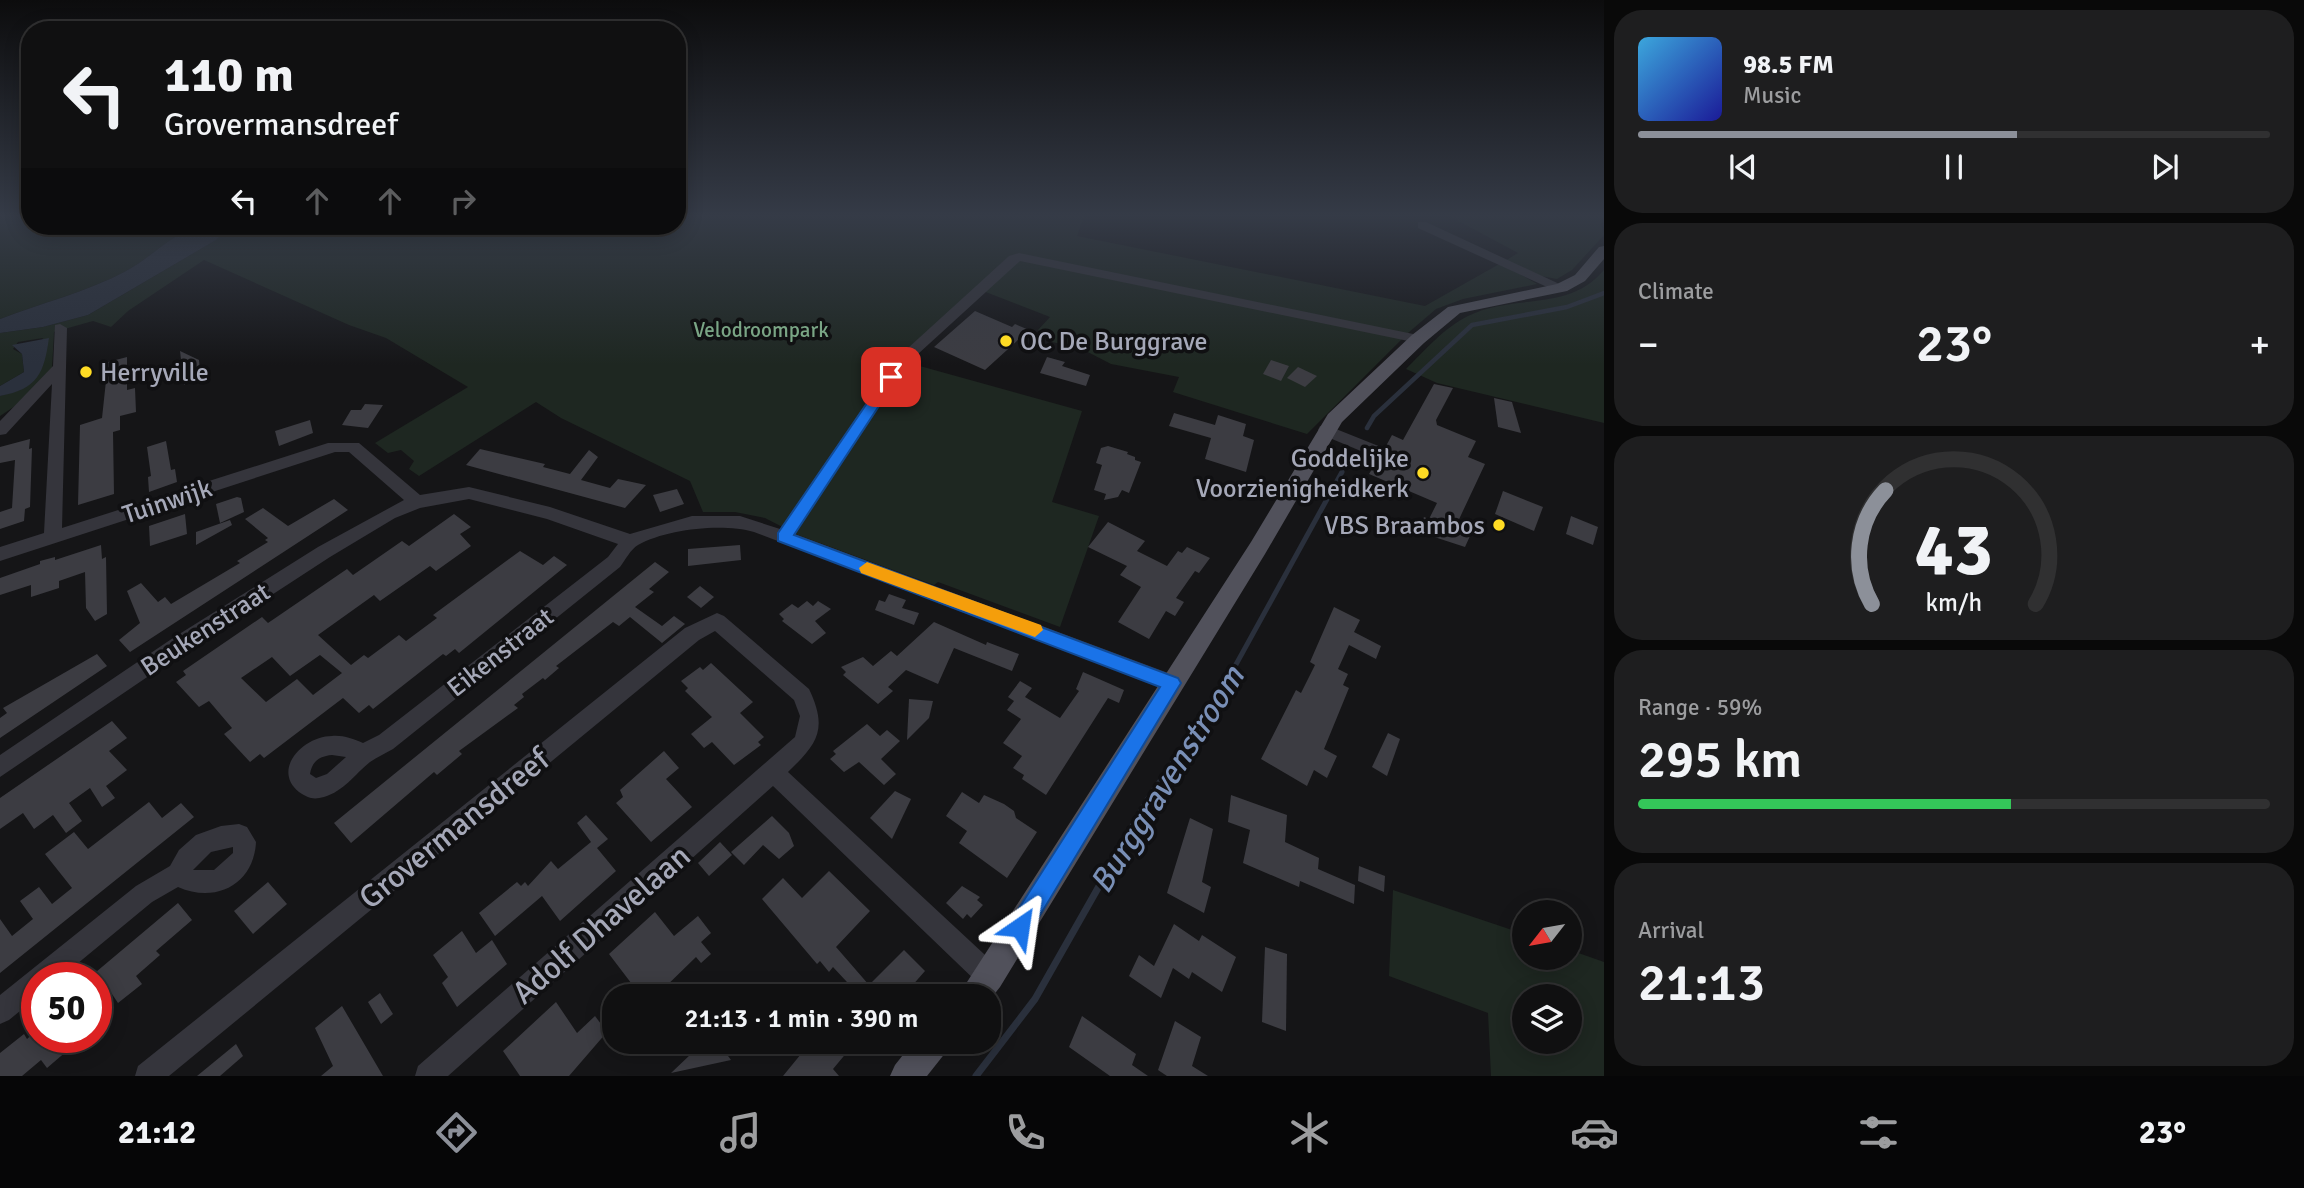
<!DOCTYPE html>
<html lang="en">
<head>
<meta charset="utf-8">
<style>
  body { margin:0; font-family:Signika,sans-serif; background:#1e1e1f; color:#f1f3f6; height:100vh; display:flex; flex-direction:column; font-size:26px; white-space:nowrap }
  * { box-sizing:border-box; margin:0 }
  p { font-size:23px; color:#9c9d9f }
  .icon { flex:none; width:38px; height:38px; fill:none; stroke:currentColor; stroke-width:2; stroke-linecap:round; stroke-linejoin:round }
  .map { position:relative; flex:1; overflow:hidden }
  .sheet { display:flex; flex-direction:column; gap:10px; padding:10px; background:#090909; width:700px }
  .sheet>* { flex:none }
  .hud { position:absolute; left:21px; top:21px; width:665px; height:214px; border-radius:28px; box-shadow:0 4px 18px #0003,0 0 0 2px #303031; background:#101011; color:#f1f3f6; overflow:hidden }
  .needle { width:46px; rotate:239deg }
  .controls { position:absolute; left:1512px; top:900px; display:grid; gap:14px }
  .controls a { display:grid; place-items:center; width:70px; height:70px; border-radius:50%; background:#101011; box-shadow:0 4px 18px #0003,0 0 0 2px #303031; font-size:35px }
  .speed { position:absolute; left:21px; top:962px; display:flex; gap:14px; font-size:35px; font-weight:700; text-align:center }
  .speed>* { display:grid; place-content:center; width:91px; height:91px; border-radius:50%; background:#101011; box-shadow:0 4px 18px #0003,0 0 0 2px #303031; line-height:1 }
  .speed .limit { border:10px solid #d22; background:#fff; color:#111 }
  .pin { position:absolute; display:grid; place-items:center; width:60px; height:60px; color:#fff; margin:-30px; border-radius:14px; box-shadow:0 4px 10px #0006 }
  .me { position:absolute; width:77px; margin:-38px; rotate:32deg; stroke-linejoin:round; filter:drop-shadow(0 0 5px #0008) }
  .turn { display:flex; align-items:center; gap:24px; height:147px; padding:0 28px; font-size:32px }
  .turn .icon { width:91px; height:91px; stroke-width:2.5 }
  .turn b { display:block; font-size:49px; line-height:60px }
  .lanes { display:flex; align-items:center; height:66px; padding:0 28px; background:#0003; justify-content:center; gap:35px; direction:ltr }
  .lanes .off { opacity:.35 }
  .big { font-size:52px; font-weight:600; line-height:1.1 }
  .sheet .widget { flex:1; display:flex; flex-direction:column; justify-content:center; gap:10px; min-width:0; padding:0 24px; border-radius:28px; background:#1e1e1f }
  .sheet .dial { align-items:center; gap:0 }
  .dial svg { height:182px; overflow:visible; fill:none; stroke:#303031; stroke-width:7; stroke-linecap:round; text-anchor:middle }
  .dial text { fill:#f1f3f6; stroke:none }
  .song { display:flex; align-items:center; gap:21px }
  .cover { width:84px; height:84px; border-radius:10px; background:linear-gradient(135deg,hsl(200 70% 55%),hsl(240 70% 35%)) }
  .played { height:7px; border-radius:4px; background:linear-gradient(90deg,#8c9099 60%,#303031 60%) }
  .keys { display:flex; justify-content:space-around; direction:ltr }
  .heat { display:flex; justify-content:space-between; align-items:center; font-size:38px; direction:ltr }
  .charge { height:10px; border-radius:5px; background:linear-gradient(90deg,#34c759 59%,#303031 0) }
  .trip { position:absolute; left:602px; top:984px; width:399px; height:70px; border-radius:28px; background:#101011; box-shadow:0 4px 18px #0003,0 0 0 2px #303031; font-weight:600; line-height:70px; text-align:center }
  .menu { display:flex; height:112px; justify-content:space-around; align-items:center; background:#060607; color:#9c9d9f }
  .menu .icon { width:49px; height:49px }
  .menu .selected { color:#8c9099 }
  .menu b { font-size:32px; color:#f1f3f6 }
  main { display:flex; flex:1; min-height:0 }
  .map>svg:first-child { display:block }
  .green { fill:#1e2721; fill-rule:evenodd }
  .water { fill:#2a303c }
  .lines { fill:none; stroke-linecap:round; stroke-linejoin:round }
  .stream-far2 { stroke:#2a303c; stroke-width:4.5 }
  .stream-far1 { stroke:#2a303c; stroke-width:5 }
  .stream { stroke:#2a303c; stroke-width:7 }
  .building { fill:#3c3c42; fill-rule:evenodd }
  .minor { fill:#35353c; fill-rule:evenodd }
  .major { fill:#51515b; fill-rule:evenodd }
  .route { fill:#1a73e8; stroke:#114b97; stroke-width:2 }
  .slow { fill:#f59e0b }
  .poi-dot { fill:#ffdc24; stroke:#101012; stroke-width:2.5 }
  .labels { text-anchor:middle; stroke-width:7; stroke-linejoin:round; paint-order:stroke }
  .far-park-label { font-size:21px; fill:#7aa585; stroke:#101012 }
  .poi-label { font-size:26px; fill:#a5a8b8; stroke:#101012; text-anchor:start }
  .street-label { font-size:26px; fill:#a5a8b8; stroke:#101012 }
  .near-street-label { font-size:32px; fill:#a5a8b8; stroke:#101012 }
  .near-water-label { font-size:33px; font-style:italic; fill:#798fb6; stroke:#101012 }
</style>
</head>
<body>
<main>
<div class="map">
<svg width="1604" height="1076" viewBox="0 0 1604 1076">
  <rect width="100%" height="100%" fill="#151517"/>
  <g class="green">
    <path d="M0 214H30V226H198C170 235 152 257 126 271 87 292 41 303 0 319Z"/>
    <path d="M677 214H1085L1077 236 1425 306 1501 263 1537 284 1463 299 1436 309 1408 333 1307 434 1173 392 1179 377 1111 364 1080 348 1052 342 1038 330 1050 317 983 291 922 347 909 363 1082 411 1052 502 1099 516 1060 627 938 582 934 585 798 535 765 518 735 512H703L690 481 561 418 536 402 419 476 409 469 414 461 401 450 388 453 375 443 468 387 386 338 349 325 204 260 128 311 111 327 93 321 54 332 52 369 21 402 0 416V396L20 390 43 338 18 342 13 349 22 354 24 372 0 386V333L43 327 88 315 216 240 224 232V226H677Z"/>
    <path d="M1438 214H1600L1604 215 1601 224 1604 235 1572 270 1557 279 1535 275 1505 261 1518 253 1451 217Z"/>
    <path d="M1604 270V423L1437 383 1406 369C1424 351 1445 327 1468 316 1513 293 1568 313 1604 270Z"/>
    <path d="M1393 890 1524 934V957H1570V950L1604 962V1076H1491L1488 1013 1389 976ZM1524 996H1570V1041H1524Z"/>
  </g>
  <g class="water">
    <path d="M198 226H224V232L216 240 88 315 43 327 0 333V319C41 303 87 292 126 271 152 257 170 235 198 226Z"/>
    <path d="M49 338C44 373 38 389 0 396V386L24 372 22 354 12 345Z"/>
  </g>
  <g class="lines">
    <g class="stream-far2">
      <path d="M1600 214 1604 215"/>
      <path d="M1367 428 1374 416 1472 325 1567 307 1604 293"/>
    </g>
    <path class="stream-far1" d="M1212 708 1342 472"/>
    <path class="stream" d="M976 1076 1035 999 1148 800 1213 706"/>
  </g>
  <g class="building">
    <path d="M975 311 1012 327 1015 324 1029 330 985 370 934 347Z"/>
    <path d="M180 351 199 360 200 370 184 385Z"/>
    <path d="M127 357V390L135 388 136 412 120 416V430L113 432 114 494 78 505 80 425 102 418 108 362Z"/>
    <path d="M1047 357 1065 362 1062 366 1090 375 1086 386 1040 373Z"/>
    <path d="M1271 360 1289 366 1281 381 1263 374Z"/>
    <path d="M1298 367 1317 376 1305 387 1287 378Z"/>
    <path d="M1434 384 1453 388 1436 420 1437 425 1476 441 1468 457 1485 464 1454 530 1470 536 1465 547 1422 533 1424 530 1419 528 1424 517 1429 519 1437 503 1369 474 1377 461 1391 454 1386 446 1392 435 1403 440Z"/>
    <path d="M1494 398 1512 402 1521 433 1498 427Z"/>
    <path d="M365 404 383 405 368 428 342 425 351 410H361Z"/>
    <path d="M1174 413 1215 425 1218 415 1246 424 1243 436 1254 440 1246 472 1205 459 1211 438 1169 426Z"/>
    <path d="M310 420 313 433 279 446 275 431Z"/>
    <path d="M30 439 29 449 32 448 30 507 25 509 24 521 0 529V512L12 508 15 460 0 463V447Z"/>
    <path d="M166 441 171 470 175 469 177 482 149 492 148 477 151 476 147 447Z"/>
    <path d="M1108 446 1128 452 1127 454 1135 457V460L1141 462 1129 493 1122 490 1118 497 1104 500 1106 494 1094 490 1102 465 1096 463 1101 448Z"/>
    <path d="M480 449 545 464 543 467 570 474 589 450 598 457 581 480 610 488 618 479 646 485 625 508 466 465Z"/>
    <path d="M677 489 684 504 660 512 653 495Z"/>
    <path d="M1503 491 1543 507 1534 531 1495 514Z"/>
    <path d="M237 497 241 498 244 512 220 523 216 504Z"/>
    <path d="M334 499 348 510 130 652 119 640 140 623 127 591 141 583 158 602 165 597 171 604 240 563 237 561 268 542 265 540 268 538 245 519 263 508 288 526Z"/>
    <path d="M185 514 187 534 150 546 149 526Z"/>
    <path d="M454 514 471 527 460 534 471 546 436 571 430 566 380 601 374 595 318 635 351 665 364 655 368 658 399 635 406 641 437 618 433 615 520 551 543 565 554 556 567 565 459 653 455 649 446 656 443 654 373 709 369 705 359 713 343 698 264 758 260 754 250 762 224 734 232 728 209 701 199 707 176 682 186 675 183 671 262 617 268 623 347 569 353 575 402 541 409 546ZM320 655 342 673 313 695 297 679 266 702 241 678 272 657 290 676Z"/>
    <path d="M1571 516 1598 527 1593 545 1566 534Z"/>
    <path d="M230 520 232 525 196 545V532Z"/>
    <path d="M1108 522 1145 541 1137 551 1167 566 1178 551 1182 553 1187 547 1210 558 1199 573 1195 571 1176 598 1184 602 1175 616 1166 611 1149 639 1118 622 1141 587 1120 575 1127 566 1088 547Z"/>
    <path d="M101 545 102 559 106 557 107 614 95 621 86 608 85 572 59 581V588L31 597V585L0 595V578L40 564V561L55 557V560Z"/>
    <path d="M740 545 741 560 688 566V549Z"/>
    <path d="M655 562 669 572 649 589 654 592 635 607 662 626 674 616 685 624 662 643 630 617 619 626 613 622 556 666 559 668 545 680 543 678 522 694 524 697 514 705 518 708 459 751 462 754 437 775 434 772 351 843 334 823Z"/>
    <path d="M700 586 714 597 701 608 687 597Z"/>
    <path d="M889 594 906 600 902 608 919 613 914 625 875 610 879 600 885 602Z"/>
    <path d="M807 601 813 606 818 601 831 609 815 621 826 633 812 644 782 621 784 619 779 614 792 604 798 608Z"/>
    <path d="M1334 607 1360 620 1354 632 1381 646 1376 659 1349 645 1338 669 1348 674 1343 685 1349 688 1324 749 1337 756 1327 778 1314 770 1307 786 1261 759 1296 690 1301 693 1315 665 1310 662Z"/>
    <path d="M934 622 986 645 987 642 1019 654 1012 671 954 648 938 684 906 670 888 687 893 691 878 704 843 675 846 672 841 667 863 657 873 666 891 651 897 656Z"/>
    <path d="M97 654 107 666 0 738V718L7 713 3 708Z"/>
    <path d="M711 663 753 702 740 713 764 737 758 742 761 745 734 765 712 742 704 748 691 734 712 717 685 691 688 688 681 681 700 667 703 670Z"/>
    <path d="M1083 672 1124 690 1119 703 1108 698 1046 795 1022 779 1024 775 1013 768 1022 756 1003 743 1021 719 1007 710 1014 701 1008 697 1020 681 1032 688 1025 697 1060 718 1079 691 1076 689Z"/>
    <path d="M909 699 933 701 929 718 907 740Z"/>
    <path d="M112 721 127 738 109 751 127 770 106 786 115 798 102 807 90 788 69 803 82 821 66 833 53 815 34 829 23 813 0 829V798Z"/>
    <path d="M867 724 880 736 887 730 900 741 881 759 896 774 884 785 859 762 844 772 830 759 836 754 833 751Z"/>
    <path d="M1388 733 1400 739 1387 776 1372 767Z"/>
    <path d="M664 751 679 768 666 779 692 807 651 842 616 803 623 797 620 790Z"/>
    <path d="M895 791 911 799 892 839 870 818Z"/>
    <path d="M962 792 979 803 984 795 1004 804 1014 811 1016 818 1037 832 1007 878 959 843 967 831 946 816Z"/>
    <path d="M1231 795 1287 815 1285 842 1319 858 1318 869 1355 885 1354 904 1300 881 1299 887 1243 863 1250 830 1228 822Z"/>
    <path d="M149 802 162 818 181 803 194 817 0 973V919L12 936 33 919 20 901 39 887 52 904 72 888 45 854 74 832 88 849Z"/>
    <path d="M586 815 608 839 597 848 616 871 560 921 542 896 495 936 479 913 517 882 521 886 525 882 528 886 551 861 558 869 591 842 577 823Z"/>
    <path d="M772 816 789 833 794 846 779 859 763 845 744 865 731 852Z"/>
    <path d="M1190 818 1213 829 1202 882 1211 887 1204 913 1167 893Z"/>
    <path d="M720 842 732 855 709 876 698 863Z"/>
    <path d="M1359 866 1385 876 1384 892 1358 881Z"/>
    <path d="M829 871 870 911 836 947 869 985 904 950 925 971 903 996H860L833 967 829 972 820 961 817 964 762 899 783 878 802 898Z"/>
    <path d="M268 882 287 904 253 934 234 911Z"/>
    <path d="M962 886 980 897 977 900 983 905 971 918 967 914 963 919 946 903Z"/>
    <path d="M178 903 192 920 156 951 160 955 136 976 142 984 118 1003 110 991 96 1003V972Z"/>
    <path d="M655 912 674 936 698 916 711 933 701 942 711 954 701 963 696 957 656 996H641L609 954Z"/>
    <path d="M1174 924 1199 941 1202 935 1236 957 1222 992 1192 972 1189 979 1173 968 1161 998 1129 976 1139 955 1154 966Z"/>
    <path d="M462 931 476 953 492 940 507 964 457 1007 442 983 448 977 433 955Z"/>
    <path d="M1265 947 1287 954 1286 1031 1262 1022Z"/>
    <path d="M380 993 393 1014 381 1024 368 1002Z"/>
    <path d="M556 1002 577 1033 595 1016 607 1032 569 1076H520L503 1051Z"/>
    <path d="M342 1006 383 1076H321L333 1066 315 1028Z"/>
    <path d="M1082 1016 1136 1054 1132 1065 1148 1076H1110L1069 1047Z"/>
    <path d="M1175 1021 1201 1037 1192 1066 1208 1076H1167L1158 1070Z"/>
    <path d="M37 1030V1038H82L47 1068 41 1060 22 1076H0V1053L24 1034 27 1039Z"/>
    <path d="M791 1041H839L848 1051 833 1069 839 1076H783L801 1054Z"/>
    <path d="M236 1044 243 1056 220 1076H197Z"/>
    <path d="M720 1045 731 1060 671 1073 691 1054 717 1049Z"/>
  </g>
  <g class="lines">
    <g class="minor">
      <path d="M1418 222H1426L1568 288 1561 292 1556 291 1418 228Z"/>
      <path d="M1019 253 1418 335 1425 339 1418 343 1020 261 918 354 896 380 795 534 1179 677 1182 683 1179 689 1172 692 1165 689 754 532C722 523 667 529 638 545 631 549 625 560 620 567L393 749C386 753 377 757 370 762 354 775 344 791 324 797 313 800 308 798 299 792 271 769 304 736 332 736 343 735 353 739 363 743L379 735 608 557 618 544 547 519 469 499 420 508 395 518 330 557 187 650 0 777V755L173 638 318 547 404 500 349 452H335L0 561V547L44 533 52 384 6 434 0 435V421L53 366 55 325 60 324 67 328 62 528 328 443H359L420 495 469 487 550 507 630 534 692 516H740L780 529 886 374 908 348 1009 256ZM332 755 346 757 327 774 316 778 310 774C312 761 320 756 332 755Z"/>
      <path d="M1326 425 1386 449 1388 453 1380 459 1320 434 1318 430 1320 426Z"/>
      <path d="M717 613 724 616 809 689C828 729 818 743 788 772L998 967 1002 976 998 985 989 989 980 985 773 786 448 1076H415L418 1066 795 737 800 716 794 700 715 631 699 640 169 1076H135L138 1066 685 628Z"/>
      <path d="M239 824 247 827 256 842C254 884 216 904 178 887L152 902 60 978H37V997L9 1020 0 1024V995L136 886 170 866 179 850 196 835 221 826ZM233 847V853L214 870H193L211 852Z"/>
    </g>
    <g class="major">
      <path d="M1604 246V259L1585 281 1567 291 1460 313 1424 343 1342 422 1265 554 1000 987 989 1001V996H958L1251 542 1328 414 1412 335 1448 307 1557 284 1575 275 1599 247Z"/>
      <path d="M914 1041H951L946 1052 927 1076H890L895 1065Z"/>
    </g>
  </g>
  <linearGradient id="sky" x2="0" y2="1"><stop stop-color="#0c0c0d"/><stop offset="0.59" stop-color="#353b47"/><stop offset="1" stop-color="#353b47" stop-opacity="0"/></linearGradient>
  <rect width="1604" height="365" fill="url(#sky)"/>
  <path class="route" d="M891 373 898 377 794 535 1178 678 1181 683 1028 935 1020 938 1012 935 1009 927 1012 919 1160 687 778 541V533L887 374Z"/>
  <path class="slow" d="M867 562 1041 625 1043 630 1035 637 861 573 859 568Z"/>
  <g class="poi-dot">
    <circle cx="1006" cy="341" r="7"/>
    <circle cx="86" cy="372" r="7"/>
    <circle cx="1423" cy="473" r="7"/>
    <circle cx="1499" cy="525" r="7"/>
  </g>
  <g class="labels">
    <g class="far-park-label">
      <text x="761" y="337">Velodroompark</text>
    </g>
    <g class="poi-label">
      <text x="1020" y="350">OC De Burggrave</text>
      <text x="100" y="381">Herryville</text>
      <text x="1409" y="467" text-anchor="end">Goddelijke<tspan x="1409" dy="30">Voorzienigheidkerk</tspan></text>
      <text x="1485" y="534" text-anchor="end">VBS Braambos</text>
    </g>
    <g class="street-label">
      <text transform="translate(167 501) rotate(-18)" y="9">Tuinwijk</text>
      <text transform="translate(205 629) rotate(-33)" y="9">Beukenstraat</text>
      <text transform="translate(500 652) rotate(-38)" y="9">Eikenstraat</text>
    </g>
    <g class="near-street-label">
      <text transform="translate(454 828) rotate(-39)" y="11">Grovermansdreef</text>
      <text transform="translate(601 924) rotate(-41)" y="11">Adolf Dhavelaan</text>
    </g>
    <g class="near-water-label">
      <text transform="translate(1166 779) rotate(-58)" y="12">Burggravenstroom</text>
    </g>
  </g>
</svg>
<div class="controls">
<a><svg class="needle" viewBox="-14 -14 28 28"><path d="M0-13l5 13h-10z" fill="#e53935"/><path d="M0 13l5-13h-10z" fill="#9c9d9f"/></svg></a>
<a><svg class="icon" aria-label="layers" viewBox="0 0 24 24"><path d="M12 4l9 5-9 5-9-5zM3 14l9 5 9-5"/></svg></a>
</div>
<div class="speed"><div class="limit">50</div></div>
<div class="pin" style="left:891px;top:377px;background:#d93025"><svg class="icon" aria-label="arrive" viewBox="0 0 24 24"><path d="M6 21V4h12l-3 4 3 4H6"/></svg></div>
<svg class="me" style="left:1020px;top:927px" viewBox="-20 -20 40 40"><path d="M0-17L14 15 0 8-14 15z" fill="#1a73e8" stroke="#fff" stroke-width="4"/></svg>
<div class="trip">21:13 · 1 min · 390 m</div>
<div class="hud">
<div class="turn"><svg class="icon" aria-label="left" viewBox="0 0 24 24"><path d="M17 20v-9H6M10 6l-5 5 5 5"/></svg><div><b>110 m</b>Grovermansdreef</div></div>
<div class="lanes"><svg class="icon" aria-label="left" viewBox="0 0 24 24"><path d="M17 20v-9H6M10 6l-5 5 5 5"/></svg><svg class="icon off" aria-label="ahead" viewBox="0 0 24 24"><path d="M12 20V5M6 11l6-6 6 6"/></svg><svg class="icon off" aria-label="ahead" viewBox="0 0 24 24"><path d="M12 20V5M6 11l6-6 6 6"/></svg><svg class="icon off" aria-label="right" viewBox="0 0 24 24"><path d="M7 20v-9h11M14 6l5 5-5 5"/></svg></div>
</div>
</div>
<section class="sheet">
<div class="widget">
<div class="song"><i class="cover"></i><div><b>98.5 FM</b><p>Music</p></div></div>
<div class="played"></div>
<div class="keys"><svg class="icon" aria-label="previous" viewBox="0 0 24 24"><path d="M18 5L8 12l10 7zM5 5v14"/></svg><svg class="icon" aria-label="pause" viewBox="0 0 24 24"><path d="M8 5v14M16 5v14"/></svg><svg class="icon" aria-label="next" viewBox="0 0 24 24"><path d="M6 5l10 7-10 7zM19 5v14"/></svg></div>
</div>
<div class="widget"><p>Climate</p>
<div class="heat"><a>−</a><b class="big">23°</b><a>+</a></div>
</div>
<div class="widget dial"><svg viewBox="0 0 100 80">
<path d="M14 69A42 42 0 1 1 86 69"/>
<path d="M14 69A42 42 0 0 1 20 19" stroke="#8c9099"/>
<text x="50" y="56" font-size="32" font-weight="700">43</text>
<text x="50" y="72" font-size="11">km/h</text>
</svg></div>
<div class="widget"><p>Range · 59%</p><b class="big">295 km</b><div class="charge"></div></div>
<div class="widget"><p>Arrival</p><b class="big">21:13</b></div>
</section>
</main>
<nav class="menu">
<b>21:12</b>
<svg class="icon selected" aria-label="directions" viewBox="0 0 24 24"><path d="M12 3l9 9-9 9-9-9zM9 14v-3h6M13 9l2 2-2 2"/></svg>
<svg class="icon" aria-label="music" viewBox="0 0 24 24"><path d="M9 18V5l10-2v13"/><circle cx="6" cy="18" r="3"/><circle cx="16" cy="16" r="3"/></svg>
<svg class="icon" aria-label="phone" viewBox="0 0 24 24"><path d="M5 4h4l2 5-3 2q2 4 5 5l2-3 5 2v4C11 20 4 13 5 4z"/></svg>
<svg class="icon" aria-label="climate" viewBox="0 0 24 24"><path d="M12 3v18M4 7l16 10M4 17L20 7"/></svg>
<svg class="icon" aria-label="car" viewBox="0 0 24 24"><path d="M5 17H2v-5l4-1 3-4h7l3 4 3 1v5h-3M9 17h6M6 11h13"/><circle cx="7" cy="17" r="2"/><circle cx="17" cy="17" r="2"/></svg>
<svg class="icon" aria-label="filters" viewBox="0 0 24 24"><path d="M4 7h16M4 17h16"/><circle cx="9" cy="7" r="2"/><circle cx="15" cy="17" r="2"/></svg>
<b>23°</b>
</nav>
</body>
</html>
